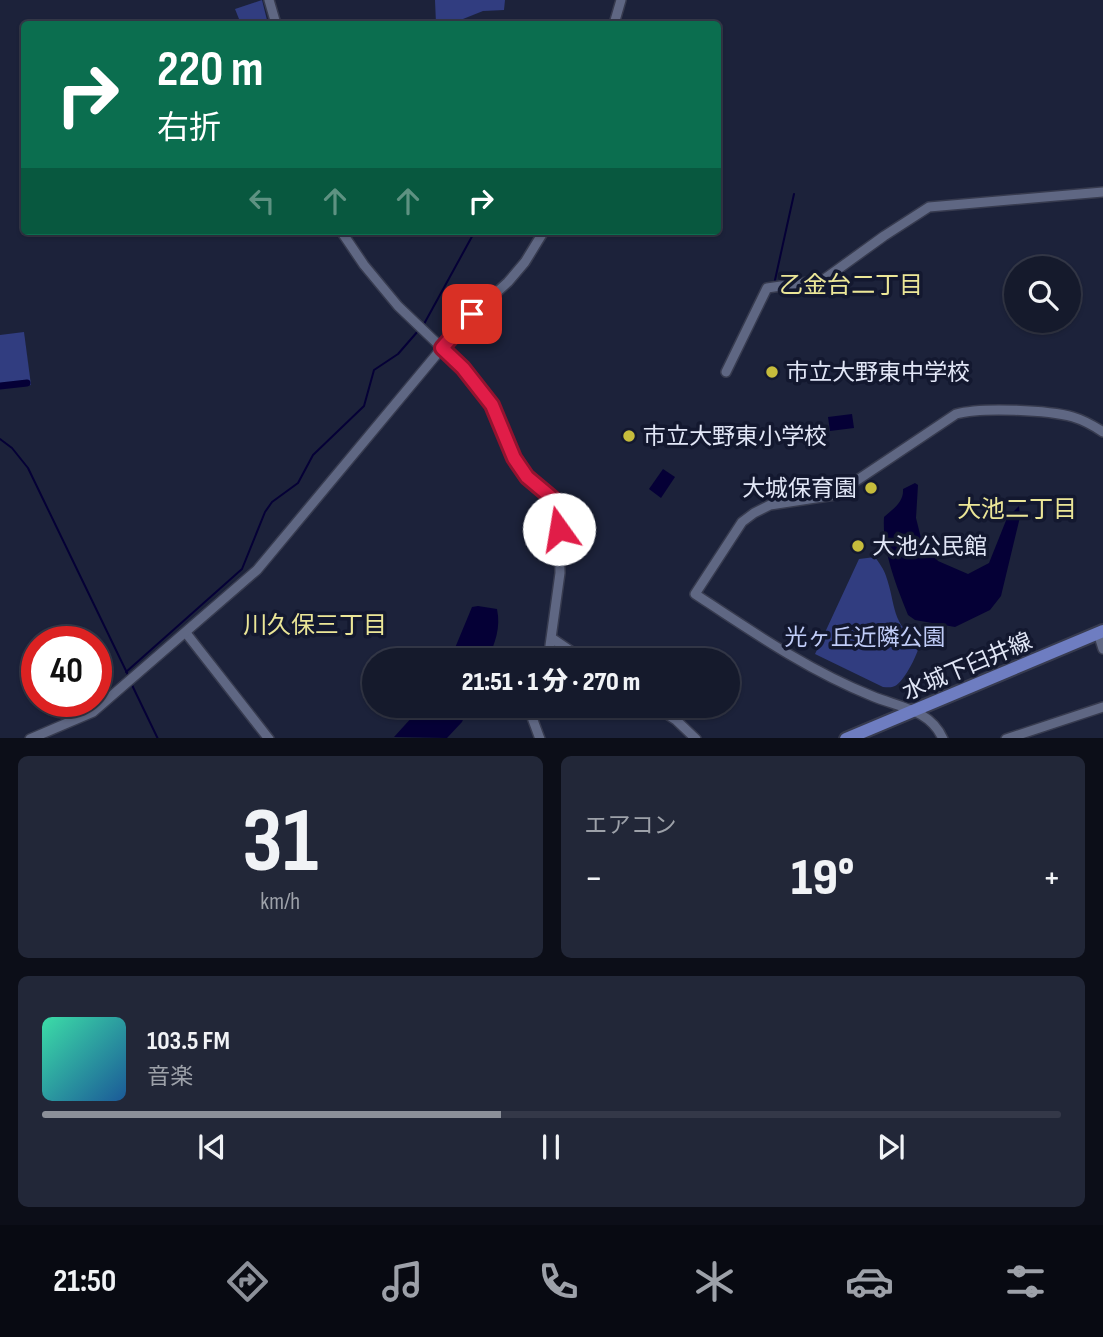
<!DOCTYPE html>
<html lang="ja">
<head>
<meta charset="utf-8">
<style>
  body { margin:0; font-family:"Sofia Sans Condensed","Noto Sans JP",sans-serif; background:#222738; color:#f1f3f6; height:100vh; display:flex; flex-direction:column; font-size:26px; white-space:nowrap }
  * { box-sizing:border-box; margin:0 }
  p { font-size:23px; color:#9da1a9 }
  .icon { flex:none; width:38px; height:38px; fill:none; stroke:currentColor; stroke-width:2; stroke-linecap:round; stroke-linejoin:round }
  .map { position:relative; height:738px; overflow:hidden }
  .details { display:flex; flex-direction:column; gap:18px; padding:18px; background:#0c0e18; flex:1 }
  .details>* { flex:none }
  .hud { position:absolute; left:21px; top:21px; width:700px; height:214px; border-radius:7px; box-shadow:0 2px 5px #0004,0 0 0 2px #343848; background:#0b6e4f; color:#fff; overflow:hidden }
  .buttons { position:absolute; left:1004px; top:256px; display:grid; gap:14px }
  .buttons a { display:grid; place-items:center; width:77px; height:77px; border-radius:50%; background:#151a2c; box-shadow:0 2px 5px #0004,0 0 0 2px #343848; font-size:35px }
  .speed { position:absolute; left:21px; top:626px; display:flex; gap:14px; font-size:35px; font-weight:700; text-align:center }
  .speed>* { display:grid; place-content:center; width:91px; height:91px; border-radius:50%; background:#151a2c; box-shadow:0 2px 5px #0004,0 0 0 2px #343848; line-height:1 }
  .speed .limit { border:10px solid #d22; background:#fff; color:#111 }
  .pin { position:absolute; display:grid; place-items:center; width:60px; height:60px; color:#fff; margin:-30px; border-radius:14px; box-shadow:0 4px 10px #0006 }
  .me { position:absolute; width:77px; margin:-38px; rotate:347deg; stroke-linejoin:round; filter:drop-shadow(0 0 5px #0008) }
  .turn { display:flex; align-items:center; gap:24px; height:147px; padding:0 21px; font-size:32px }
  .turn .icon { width:91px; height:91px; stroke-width:2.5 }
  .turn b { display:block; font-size:49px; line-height:60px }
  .lanes { display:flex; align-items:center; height:66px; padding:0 21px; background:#0003; justify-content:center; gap:35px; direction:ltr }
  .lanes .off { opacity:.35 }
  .big { font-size:52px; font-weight:800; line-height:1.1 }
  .details .card { flex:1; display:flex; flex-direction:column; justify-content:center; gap:10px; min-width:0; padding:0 24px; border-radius:10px; background:#222738 }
  .details .dial { align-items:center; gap:0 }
  .dial b { font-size:91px; line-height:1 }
  .song { display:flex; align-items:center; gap:21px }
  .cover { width:84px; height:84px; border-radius:10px; background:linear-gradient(135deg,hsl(160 70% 55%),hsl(210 70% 35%)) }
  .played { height:7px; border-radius:4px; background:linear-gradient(90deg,#8c9099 45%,#343848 45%) }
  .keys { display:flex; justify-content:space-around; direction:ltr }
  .heat { display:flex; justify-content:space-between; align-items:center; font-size:38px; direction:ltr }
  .details .tiles { flex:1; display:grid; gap:18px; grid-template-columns:1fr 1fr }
  .card:last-child { grid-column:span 2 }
  .trip { position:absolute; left:362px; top:648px; width:378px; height:70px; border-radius:35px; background:#151a2c; box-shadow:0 2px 5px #0004,0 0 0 2px #343848; font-weight:800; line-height:70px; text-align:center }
  .dock { display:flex; height:112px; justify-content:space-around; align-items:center; background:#080a12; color:#9da1a9 }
  .dock .icon { width:49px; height:49px }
  .dock .selected { color:#8c9099 }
  .dock b { font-size:32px; color:#f1f3f6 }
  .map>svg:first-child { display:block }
  .green { fill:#313d80 }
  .water { fill:#050036 }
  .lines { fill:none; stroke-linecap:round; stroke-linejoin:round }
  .stream { stroke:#050036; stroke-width:2 }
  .canal { stroke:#050036; stroke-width:7 }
  .minor-casing { stroke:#373b4f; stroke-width:12 }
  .major-casing { stroke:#373b4f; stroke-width:16 }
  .minor { stroke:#5f6783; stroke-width:9 }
  .major { stroke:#6e7dc1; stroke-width:12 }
  .route-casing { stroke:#92132f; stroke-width:18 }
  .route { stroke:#e11d48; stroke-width:12 }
  .poi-dot { fill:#c6bc3c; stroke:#13182f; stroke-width:2.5 }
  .labels { text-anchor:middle; stroke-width:7; stroke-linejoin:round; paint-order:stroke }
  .poi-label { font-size:23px; fill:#e1e6f6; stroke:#13182f; text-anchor:start }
  .park-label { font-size:23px; fill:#c0ccf8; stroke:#13182f }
  .street-label { font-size:23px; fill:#e1e6f6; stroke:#13182f }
  .neighbourhood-label { font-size:24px; fill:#ebe697; stroke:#13182f }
</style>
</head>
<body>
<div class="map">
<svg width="1103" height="739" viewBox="0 0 1103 739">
  <rect width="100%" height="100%" fill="#1c223a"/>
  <g class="green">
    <path d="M262 0 268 24H241L235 9Z"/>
    <path d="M435 0H505L504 10 483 11 453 23 436 24Z"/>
    <path d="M24 332 31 385 0 389V335Z"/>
    <path d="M875 557C879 563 884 569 886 576 896 604 891 626 920 641 920 651 904 682 895 686 891 688 887 687 883 687L815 654 859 559Z"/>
  </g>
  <g class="water">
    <path d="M852 414 854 428 830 431 828 417Z"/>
    <path d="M663 469 675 477 661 498 649 489Z"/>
    <path d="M915 483 918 485 916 518 921 538 938 561 968 574 989 563 1007 518 1019 506 1020 517 1001 596 990 610 955 627 915 620 908 615C896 585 882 551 884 517 893 509 904 502 903 489Z"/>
    <path d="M478 606 497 609C501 628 495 642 488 660H450L472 607Z"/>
    <path d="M423 705H469L462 722 447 738 394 737Z"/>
  </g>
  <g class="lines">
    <g class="stream">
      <path d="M775 280 794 194"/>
      <path d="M424 324 475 231"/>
      <path d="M0 439 12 448 28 468 129 677"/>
      <path d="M126 672 242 569 265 512 272 502 298 483 313 455 364 406 374 370 398 354 418 331"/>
      <path d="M131 683 158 739"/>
    </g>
    <path class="canal" d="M0 386 27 383"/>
    <g class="minor-casing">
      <g id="minor">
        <path d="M269 0 276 24"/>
        <path d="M614 24 621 0"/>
        <path d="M341 231 364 265 398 306 463 368 476 384 496 411 519 465 527 477 558 503 560 573 548 660"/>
        <path d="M726 372 767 288 823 280 884 236 929 207 1103 192"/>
        <path d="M186 633 269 739"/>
        <path d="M1098 633 1103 649"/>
        <path d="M553 639 584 660"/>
        <path d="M532 705 530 712 540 739"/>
        <path d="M653 705 676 720 696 739"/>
        <path d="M30 739 93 712 257 570 442 348 472 315 508 282 525 262 544 231"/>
        <path d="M943 739C930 709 898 707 872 696 809 671 751 631 695 594L742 522 754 513 770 505 835 495 956 414C981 407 1048 410 1073 417 1083 420 1094 426 1103 432"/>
        <path d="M1006 739 1103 707"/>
      </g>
    </g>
    <g class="major-casing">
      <path id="major" d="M846 739 1103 631"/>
    </g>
    <use href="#minor" class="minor"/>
    <use href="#major" class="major"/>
  </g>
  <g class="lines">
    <g class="route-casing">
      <path id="route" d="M472 314 442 348 463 368 492 405 514 458 527 477 558 503 559 529"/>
    </g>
    <use href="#route" class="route"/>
  </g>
  <g class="poi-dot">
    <circle cx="772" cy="372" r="7"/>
    <circle cx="629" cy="436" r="7"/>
    <circle cx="871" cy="488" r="7"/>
    <circle cx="858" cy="546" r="7"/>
  </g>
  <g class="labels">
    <g class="poi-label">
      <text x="786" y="380">市立大野東中学校</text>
      <text x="643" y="444">市立大野東小学校</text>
      <text x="857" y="496" text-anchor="end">大城保育園</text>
      <text x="872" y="554">大池公民館</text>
    </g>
    <g class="park-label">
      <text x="865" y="645">光ヶ丘近隣公園</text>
    </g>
    <g class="street-label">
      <text transform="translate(967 666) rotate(-23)" y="8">水城下臼井線</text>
    </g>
    <g class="neighbourhood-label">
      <text x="851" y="293">乙金台二丁目</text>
      <text x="1017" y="517">大池二丁目</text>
      <text x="315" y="633">川久保三丁目</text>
    </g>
  </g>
</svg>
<div class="buttons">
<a><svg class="icon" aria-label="search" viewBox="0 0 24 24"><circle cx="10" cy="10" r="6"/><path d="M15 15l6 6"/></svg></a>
</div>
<div class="speed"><div class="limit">40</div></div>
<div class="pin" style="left:472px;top:314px;background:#d93025"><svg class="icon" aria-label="arrive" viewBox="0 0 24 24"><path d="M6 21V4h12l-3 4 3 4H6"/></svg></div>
<svg class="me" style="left:559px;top:529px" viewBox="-20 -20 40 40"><circle r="19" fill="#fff"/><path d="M0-13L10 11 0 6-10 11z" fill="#e11d48"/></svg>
<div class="trip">21:51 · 1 分 · 270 m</div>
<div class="hud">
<div class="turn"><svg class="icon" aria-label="right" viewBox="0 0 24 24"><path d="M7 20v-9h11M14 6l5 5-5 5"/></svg><div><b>220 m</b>右折</div></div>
<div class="lanes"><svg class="icon off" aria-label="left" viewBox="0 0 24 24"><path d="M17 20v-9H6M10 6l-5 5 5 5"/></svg><svg class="icon off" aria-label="ahead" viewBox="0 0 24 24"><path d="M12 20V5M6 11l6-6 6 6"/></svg><svg class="icon off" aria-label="ahead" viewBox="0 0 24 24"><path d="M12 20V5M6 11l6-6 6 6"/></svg><svg class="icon" aria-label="right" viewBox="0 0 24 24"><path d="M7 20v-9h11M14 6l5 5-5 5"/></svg></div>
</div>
</div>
<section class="details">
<div class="tiles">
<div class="card dial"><b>31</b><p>km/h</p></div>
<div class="card"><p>エアコン</p>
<div class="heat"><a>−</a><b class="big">19°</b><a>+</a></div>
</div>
<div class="card">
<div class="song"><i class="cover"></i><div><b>103.5 FM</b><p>音楽</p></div></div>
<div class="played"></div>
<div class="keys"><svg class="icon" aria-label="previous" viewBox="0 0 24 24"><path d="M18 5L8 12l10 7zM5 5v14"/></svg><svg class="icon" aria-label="pause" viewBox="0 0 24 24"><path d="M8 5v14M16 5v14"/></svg><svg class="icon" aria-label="next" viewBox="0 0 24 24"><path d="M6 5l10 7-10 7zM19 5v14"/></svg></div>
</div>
</div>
</section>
<nav class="dock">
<b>21:50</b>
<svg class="icon selected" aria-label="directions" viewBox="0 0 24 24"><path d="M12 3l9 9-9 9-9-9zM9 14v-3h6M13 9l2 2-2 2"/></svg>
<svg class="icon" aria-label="music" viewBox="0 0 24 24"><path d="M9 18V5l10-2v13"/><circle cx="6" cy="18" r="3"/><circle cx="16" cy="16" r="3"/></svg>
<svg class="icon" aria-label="phone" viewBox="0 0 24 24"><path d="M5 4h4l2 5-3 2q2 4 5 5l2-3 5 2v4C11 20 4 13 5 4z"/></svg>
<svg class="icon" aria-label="climate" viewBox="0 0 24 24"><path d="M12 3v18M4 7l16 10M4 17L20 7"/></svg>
<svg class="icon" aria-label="car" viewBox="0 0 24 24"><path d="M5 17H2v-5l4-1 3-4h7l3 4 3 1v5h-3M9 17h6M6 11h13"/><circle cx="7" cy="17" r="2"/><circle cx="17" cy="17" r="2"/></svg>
<svg class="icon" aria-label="filters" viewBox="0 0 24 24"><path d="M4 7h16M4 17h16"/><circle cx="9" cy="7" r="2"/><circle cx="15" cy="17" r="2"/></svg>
</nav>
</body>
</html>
